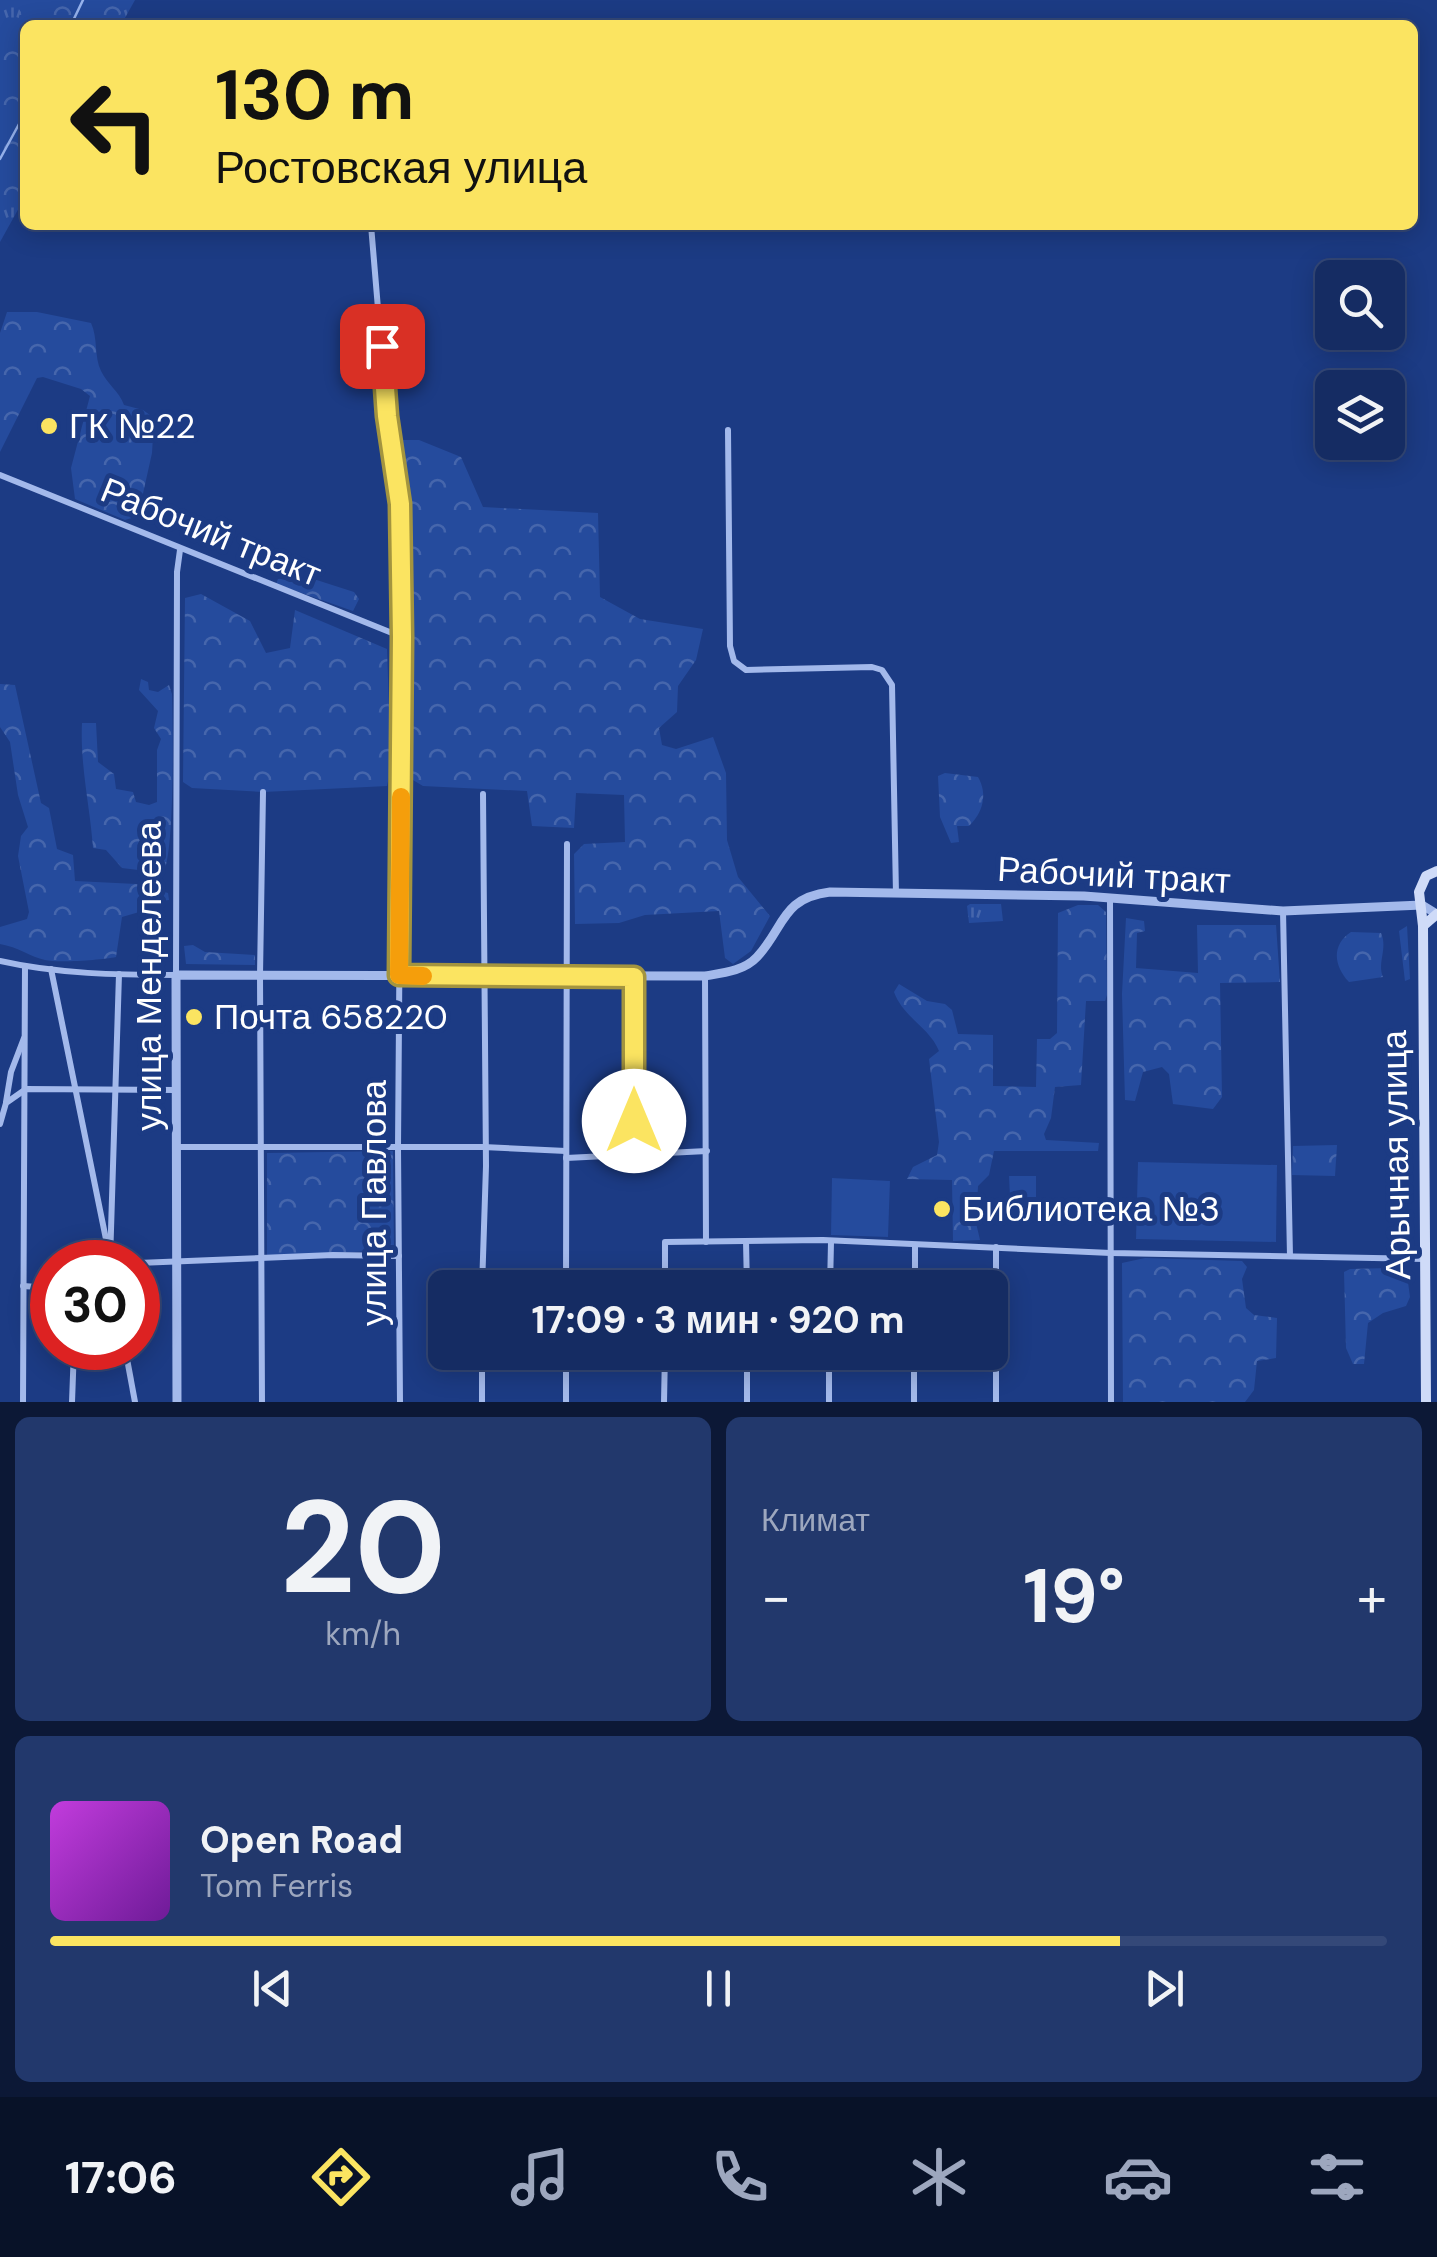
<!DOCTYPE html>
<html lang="ru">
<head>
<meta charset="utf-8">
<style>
  body { margin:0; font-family:"DM Sans",sans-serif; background:#22386c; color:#f1f3f6; height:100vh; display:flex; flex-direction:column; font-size:38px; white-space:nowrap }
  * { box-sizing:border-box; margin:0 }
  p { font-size:32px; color:#9da7be }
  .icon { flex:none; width:55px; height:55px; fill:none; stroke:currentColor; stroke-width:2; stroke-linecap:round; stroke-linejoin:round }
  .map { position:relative; height:1402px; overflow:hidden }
  .details { display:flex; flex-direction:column; gap:15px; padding:15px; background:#0c1836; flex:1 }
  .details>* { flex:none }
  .guide { position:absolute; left:20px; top:20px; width:1398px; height:210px; border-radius:15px; box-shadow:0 5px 25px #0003,0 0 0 2px #344878; background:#fbe461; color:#111; overflow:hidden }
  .buttons { position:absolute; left:1315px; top:260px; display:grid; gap:20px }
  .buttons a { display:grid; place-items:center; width:90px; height:90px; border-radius:15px; background:#152c63; box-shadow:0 5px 25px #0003,0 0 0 2px #344878; font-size:50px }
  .speed { position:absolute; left:30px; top:1240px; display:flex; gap:20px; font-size:50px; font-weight:700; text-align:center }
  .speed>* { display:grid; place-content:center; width:130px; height:130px; border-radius:50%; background:#152c63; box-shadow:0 5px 25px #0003,0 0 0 2px #344878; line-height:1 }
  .speed .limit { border:15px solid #d22; background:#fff; color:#111 }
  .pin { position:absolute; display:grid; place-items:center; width:85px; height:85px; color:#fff; margin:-42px; border-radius:20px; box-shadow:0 5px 15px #0006 }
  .me { position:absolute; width:110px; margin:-55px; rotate:0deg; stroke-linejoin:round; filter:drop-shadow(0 0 8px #0008) }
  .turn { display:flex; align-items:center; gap:35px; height:210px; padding:0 30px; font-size:45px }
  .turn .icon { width:130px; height:130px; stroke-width:2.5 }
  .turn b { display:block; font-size:70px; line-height:85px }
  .big { font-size:75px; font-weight:700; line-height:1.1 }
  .details .card { flex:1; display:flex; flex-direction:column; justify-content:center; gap:15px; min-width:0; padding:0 35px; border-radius:15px; background:#22386c }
  .details .dial { align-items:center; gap:0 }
  .dial b { font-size:130px; line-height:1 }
  .song { display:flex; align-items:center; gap:30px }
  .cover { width:120px; height:120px; border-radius:15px; background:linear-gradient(135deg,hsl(290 70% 55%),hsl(280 70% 35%)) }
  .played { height:10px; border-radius:5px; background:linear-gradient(90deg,#fbe461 80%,#344878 80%) }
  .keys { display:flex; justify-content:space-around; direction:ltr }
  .heat { display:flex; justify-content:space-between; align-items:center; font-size:55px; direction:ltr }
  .details .tiles { flex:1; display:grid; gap:15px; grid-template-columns:1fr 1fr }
  .card:last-child { grid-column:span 2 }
  .trip { position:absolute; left:428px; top:1270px; width:580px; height:100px; border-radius:15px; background:#152c63; box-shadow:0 5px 25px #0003,0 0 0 2px #344878; font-weight:700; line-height:100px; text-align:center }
  .menu { display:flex; height:160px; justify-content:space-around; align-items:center; background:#081228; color:#9da7be }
  .menu .icon { width:70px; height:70px }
  .menu .current { color:#fbe461 }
  .menu b { font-size:45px; color:#f1f3f6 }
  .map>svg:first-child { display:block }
  .grass { fill:url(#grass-tufts) }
  .forest { fill:url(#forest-crowns) }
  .green { fill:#254b9d }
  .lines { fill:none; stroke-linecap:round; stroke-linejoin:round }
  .stream { stroke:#96b2ec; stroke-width:2.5 }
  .minor { stroke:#a3b9eb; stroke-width:6 }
  .tertiary { stroke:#a3b9eb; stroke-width:9 }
  .secondary { stroke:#cfdbf8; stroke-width:10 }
  .route-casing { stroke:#a3943f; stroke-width:25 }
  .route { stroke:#fbe461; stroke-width:18 }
  .slow { stroke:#f59e0b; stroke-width:18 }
  .poi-dot { fill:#fbe461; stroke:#1c3b84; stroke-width:4 }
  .labels { text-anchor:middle; stroke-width:10; stroke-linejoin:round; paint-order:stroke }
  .poi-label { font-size:35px; fill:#fff; stroke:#1c3b84; text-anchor:start }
  .street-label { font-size:35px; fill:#fff; stroke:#1c3b84 }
</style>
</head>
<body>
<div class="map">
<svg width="1437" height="1402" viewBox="0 0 1437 1402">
  <defs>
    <pattern id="grass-tufts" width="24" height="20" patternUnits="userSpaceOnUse" patternTransform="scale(2.5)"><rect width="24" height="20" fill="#254b9d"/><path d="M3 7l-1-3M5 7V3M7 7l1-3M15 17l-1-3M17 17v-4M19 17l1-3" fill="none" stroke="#4666ac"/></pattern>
    <pattern id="forest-crowns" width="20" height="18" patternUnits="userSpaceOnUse" patternTransform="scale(2.5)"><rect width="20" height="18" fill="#254b9d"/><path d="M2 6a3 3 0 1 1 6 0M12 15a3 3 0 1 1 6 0" fill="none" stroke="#4666ac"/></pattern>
  </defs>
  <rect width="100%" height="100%" fill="#1c3b84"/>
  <g class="grass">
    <path d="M0 0H135L121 25H25V197L0 242Z"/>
    <path d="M970 904H1001L1003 921 969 923 967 906Z"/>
  </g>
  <g class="forest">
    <path d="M20 0H128L115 25H25V189L8 197 0 208V42L19 30Z"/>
    <path d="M7 312H37L91 323C98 338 94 357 101 371 107 384 119 391 124 405L143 410 154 418 152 453 138 516 125 520 75 499 71 468 90 396 81 389 43 377 37 378 0 452V333Z"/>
    <path d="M401 440H419L461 457 483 507 598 513 600 597 640 619 703 629 696 660 678 686 677 712 659 728 662 745 676 749 713 737 726 773 727 840 738 877 770 916 751 951 733 964 725 958 719 911 645 915 619 923 575 924 574 854 584 844 625 842 624 795 576 793 574 828 532 826 527 791 423 786 413 780 412 656Z"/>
    <path d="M301 575 354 592 359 599 353 611 276 584 278 579 295 578Z"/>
    <path d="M201 594 250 621 266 653 290 648 295 610 387 649 391 767 387 786 263 792 192 788 183 782 185 598Z"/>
    <path d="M141 679 148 682 149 690 158 692 169 685 172 694C173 723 175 855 163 873L122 868 106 850 93 848C90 806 80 766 82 723H96L98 762 114 774 116 789 133 792 136 802 149 805 157 802V750L161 739 154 728 158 711 139 690Z"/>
    <path d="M0 684 15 685 41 803 49 808 57 849 73 855 75 881 136 884 168 893 169 900 150 902 146 910 122 917 116 957C102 960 58 963 45 960 31 957 18 947 0 944V927L27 919 29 912 18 856 21 836 28 827 18 795 10 742 0 727Z"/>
    <path d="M945 773 978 777C988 794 983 813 969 826H957L959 842 951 843 940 817 938 776Z"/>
    <path d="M1078 905H1098L1106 912 1107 995 1105 1001H1086L1081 1085 1055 1087 1051 1118 1044 1134 1046 1140 1099 1143 1098 1151H994L989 1175 978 1186 976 1223 980 1240 953 1241 952 1180 907 1179 913 1167 937 1155 939 1142 929 1059 939 1051C930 1028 903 1017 894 992L899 984 927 1001 945 1004 952 1010 958 1034 993 1035V1086L1036 1087 1037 1039H1050L1057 1033 1058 913Z"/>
    <path d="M1126 918 1144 921 1145 931 1137 933 1136 968 1198 973 1197 925H1276L1280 982 1220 983 1222 1097 1213 1109 1173 1104 1169 1074 1162 1067 1143 1072 1135 1101 1125 1100 1122 994Z"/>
    <path d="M1407 926 1410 979 1405 981 1399 931Z"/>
    <path d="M1351 932 1381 933C1388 949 1377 962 1383 977L1349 982C1334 966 1331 945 1351 932Z"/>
    <path d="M193 945 205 952 255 955V965L186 964 184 946Z"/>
    <path d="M1337 1145 1335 1176 1292 1175 1293 1146Z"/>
    <path d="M393 1151 394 1250 267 1256V1153Z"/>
    <path d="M1145 1258 1242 1261 1247 1267 1242 1279 1246 1308 1254 1315 1277 1318 1276 1358 1257 1361 1254 1390 1245 1402H1123L1122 1263Z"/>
    <path d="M1390 1268 1407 1275 1410 1297 1406 1306 1383 1313 1368 1323 1364 1364H1353L1346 1348 1344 1272 1350 1269Z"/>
  </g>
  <g class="green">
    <path d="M1138 1162 1277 1165 1276 1242 1136 1239Z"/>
    <path d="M1009 1176H1036V1216L1011 1218Z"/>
    <path d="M832 1178 890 1181 888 1237 831 1235Z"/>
  </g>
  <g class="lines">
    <g class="stream">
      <path d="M71 25 83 0"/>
      <path d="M0 159 25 113"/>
    </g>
    <g class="minor">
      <path d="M371 225 387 416 400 504 402 637 398 1147 400 1402"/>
      <path d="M728 430 730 646 734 661 746 670 872 667 882 670 892 685 896 894"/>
      <path d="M0 475 402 637"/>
      <path d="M1110 898 1111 1402"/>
      <path d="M1283 911 1290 1256"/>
      <path d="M0 961C57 974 118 975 176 975L177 572 180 550"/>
      <path d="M51 969 109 1254"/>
      <path d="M705 976 706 1242"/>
      <path d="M634 977V1157"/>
      <path d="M6 1102 11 1072 24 1038"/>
      <path d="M0 1124 6 1103 26 1089 176 1090"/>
      <path d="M177 1147H483L566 1151"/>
      <path d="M566 1158 707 1151"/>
      <path d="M746 1241 747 1288"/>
      <path d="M110 1262 119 974"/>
      <path d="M138 1263 333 1255 399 1256"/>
      <path d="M23 1286 52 1288"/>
      <path d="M482 1288 486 1166 483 794"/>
      <path d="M566 1288 567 844"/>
      <path d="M665 1288V1242L823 1240 1111 1253 1425 1259"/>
      <path d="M830 1288 831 1242"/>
      <path d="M915 1288V1247"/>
      <path d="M125 1348 135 1402"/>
      <path d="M482 1352V1402"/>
      <path d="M747 1352V1402"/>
      <path d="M23 1402 25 967"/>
      <path d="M72 1402 74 1348"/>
      <path d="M262 1402 260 975 263 792"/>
      <path d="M566 1402V1352"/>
      <path d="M664 1402 665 1352"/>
      <path d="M829 1402V1352"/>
      <path d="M914 1402V1352"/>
      <path d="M996 1402V1247"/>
    </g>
    <path class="tertiary" d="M177 1402 176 975 705 976C723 973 744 971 757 957 785 927 781 898 830 892L1084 896 1283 911 1422 905 1435 913"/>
    <g class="secondary">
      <path d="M1423 926 1437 914"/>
      <path d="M1426 1402 1423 926 1419 892 1426 876 1437 871"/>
    </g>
  </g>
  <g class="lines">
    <g class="route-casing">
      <path id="route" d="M382 346 387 416 400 504 402 637 399 975 634 977V1121"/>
    </g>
    <use href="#route" class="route"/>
    <path class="slow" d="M401 797 399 975 423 976"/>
  </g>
  <g class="poi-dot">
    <circle cx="49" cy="426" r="10"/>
    <circle cx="194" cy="1017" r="10"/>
    <circle cx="942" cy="1209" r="10"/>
  </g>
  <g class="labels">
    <g class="poi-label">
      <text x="69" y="438">ГК №22</text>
      <text x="214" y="1029">Почта 658220</text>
      <text x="962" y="1221">Библиотека №3</text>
    </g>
    <g class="street-label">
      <text transform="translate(211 532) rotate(22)" y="12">Рабочий тракт</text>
      <text transform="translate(1114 875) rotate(3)" y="12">Рабочий тракт</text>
      <text transform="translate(149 976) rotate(-90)" y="12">улица Менделеева</text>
      <text transform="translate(1396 1155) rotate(-91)" y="12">Арычная улица</text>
      <text transform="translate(374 1203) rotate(-90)" y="12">улица Павлова</text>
    </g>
  </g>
</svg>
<div class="buttons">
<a><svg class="icon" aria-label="search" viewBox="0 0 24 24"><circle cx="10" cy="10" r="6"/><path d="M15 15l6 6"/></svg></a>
<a><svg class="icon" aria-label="layers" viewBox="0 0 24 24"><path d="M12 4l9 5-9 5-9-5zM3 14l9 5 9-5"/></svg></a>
</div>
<div class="speed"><div class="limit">30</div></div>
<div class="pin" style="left:382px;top:346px;background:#d93025"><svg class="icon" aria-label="arrive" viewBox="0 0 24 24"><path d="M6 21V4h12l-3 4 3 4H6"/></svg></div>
<svg class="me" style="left:634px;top:1121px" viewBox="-20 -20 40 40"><circle r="19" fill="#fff"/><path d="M0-13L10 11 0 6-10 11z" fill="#fbe461"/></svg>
<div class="trip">17:09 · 3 мин · 920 m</div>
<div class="guide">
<div class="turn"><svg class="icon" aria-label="left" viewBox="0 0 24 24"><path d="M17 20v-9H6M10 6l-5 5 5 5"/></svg><div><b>130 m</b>Ростовская улица</div></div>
</div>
</div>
<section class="details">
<div class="tiles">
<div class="card dial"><b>20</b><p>km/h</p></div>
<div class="card"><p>Климат</p>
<div class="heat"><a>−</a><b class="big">19°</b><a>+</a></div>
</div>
<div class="card">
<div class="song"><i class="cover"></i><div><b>Open Road</b><p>Tom Ferris</p></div></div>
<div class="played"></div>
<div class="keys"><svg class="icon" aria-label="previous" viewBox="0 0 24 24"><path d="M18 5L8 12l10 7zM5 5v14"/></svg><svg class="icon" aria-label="pause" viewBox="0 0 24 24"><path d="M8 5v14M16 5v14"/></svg><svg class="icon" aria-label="next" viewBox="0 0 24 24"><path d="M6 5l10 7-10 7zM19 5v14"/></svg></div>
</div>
</div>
</section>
<nav class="menu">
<b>17:06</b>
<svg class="icon current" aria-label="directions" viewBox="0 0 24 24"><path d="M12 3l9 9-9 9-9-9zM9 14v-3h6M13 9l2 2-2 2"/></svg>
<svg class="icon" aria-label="music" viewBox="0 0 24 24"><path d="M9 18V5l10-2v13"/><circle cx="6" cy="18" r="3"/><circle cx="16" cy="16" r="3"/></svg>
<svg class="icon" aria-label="phone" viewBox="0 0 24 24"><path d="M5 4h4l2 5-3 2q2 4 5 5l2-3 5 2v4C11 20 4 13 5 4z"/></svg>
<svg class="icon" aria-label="climate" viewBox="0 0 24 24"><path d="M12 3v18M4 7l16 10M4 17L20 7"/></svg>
<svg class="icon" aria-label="car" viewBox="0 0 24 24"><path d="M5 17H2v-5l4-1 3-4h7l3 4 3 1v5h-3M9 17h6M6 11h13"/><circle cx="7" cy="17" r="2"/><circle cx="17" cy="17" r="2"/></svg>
<svg class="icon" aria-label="filters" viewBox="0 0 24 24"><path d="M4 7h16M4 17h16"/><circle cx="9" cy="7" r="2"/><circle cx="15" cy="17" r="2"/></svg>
</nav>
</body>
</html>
